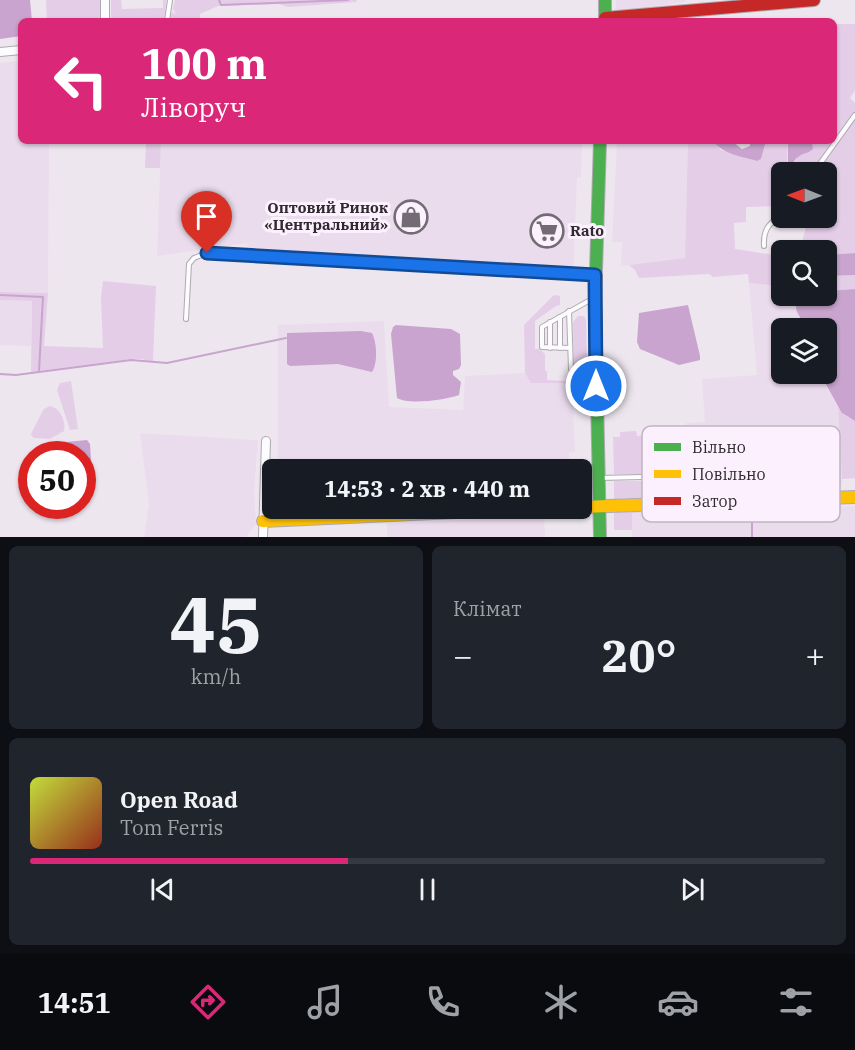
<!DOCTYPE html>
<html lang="uk">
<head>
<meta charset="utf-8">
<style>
  body { margin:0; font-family:"IBM Plex Serif",serif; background:#20242c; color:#f1f3f6; height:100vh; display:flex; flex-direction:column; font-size:22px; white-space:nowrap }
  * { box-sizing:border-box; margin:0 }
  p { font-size:20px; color:#9ea1a6 }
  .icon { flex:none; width:33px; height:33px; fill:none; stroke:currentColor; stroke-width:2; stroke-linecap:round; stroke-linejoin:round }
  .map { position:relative; height:537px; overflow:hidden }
  .sheet { display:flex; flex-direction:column; gap:9px; padding:9px; background:#0d0f14; flex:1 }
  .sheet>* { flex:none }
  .banner { position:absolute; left:18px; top:18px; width:819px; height:126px; border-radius:9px; box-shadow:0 2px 4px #0004; background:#db2777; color:#fff; overflow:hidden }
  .needle { width:39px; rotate:271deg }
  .tools { position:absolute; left:771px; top:162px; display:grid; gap:12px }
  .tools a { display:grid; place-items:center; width:66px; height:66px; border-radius:9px; background:#171b24; box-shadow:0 2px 4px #0004; font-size:30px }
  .speed { position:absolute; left:18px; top:441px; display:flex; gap:12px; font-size:30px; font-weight:700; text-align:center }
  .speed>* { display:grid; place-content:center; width:78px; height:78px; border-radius:50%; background:#171b24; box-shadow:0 2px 4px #0004; line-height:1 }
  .speed .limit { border:9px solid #d22; background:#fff; color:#111 }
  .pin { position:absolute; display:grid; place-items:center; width:51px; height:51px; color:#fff; margin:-62px -26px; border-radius:50% 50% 50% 0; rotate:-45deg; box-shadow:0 0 6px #0007 }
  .pin .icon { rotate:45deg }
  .me { position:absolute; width:66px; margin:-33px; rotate:0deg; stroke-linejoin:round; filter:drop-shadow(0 0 4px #0008) }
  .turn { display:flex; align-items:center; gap:21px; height:126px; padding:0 24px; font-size:27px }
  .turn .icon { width:78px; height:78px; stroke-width:2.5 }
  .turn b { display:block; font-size:42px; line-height:51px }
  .big { font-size:45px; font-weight:800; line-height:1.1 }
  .sheet .card { flex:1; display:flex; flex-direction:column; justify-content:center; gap:9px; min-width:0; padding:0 21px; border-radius:9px; background:#20242c }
  .sheet .dial { align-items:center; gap:0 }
  .dial b { font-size:78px; line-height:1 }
  .song { display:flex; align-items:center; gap:18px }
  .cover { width:72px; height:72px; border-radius:9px; background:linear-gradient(135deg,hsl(70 70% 55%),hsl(10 70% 35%)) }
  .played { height:6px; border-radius:3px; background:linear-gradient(90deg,#db2777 40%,#363941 40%) }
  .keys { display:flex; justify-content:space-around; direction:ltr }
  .heat { display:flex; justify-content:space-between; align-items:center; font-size:33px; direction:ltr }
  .sheet .tiles { flex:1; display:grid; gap:9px; grid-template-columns:1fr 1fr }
  .card:last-child { grid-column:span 2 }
  .trip { position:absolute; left:262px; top:459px; width:330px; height:60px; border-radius:9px; background:#171b24; box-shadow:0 2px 4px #0004; font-weight:800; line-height:60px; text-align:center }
  .dock { display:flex; height:96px; justify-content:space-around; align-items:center; background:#090b0e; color:#9ea1a6 }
  .dock .icon { width:42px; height:42px }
  .dock .selected { color:#db2777 }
  .dock b { font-size:27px; color:#f1f3f6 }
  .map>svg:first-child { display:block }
  .built { fill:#ebdced }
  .green { fill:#e4cde7 }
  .water { fill:#c9a4ce }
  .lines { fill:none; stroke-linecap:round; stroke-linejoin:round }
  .stream { stroke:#c9a4ce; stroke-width:2 }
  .lane-casing { stroke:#afaab0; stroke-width:6 }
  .street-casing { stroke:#afaab0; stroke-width:10 }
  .fast-casing { stroke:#afaab0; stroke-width:14 }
  .slow-casing { stroke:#afaab0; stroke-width:14 }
  .jam-casing { stroke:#afaab0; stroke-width:14 }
  .lane { stroke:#fcfbfd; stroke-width:4 }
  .street { stroke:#fcfbfd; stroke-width:8 }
  .fast { stroke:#4caf50; stroke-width:12 }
  .slow { stroke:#ffc107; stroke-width:12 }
  .jam { stroke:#c62828; stroke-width:12 }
  .route-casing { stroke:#114b97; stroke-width:15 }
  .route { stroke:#1a73e8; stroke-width:10 }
  .labels { text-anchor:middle; stroke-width:6; stroke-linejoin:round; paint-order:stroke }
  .poi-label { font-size:15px; font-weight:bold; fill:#2f2930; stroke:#fdf0fe; text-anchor:end }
  .key { fill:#fdf0fe; stroke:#bfb4c0; stroke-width:1.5 }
  .key-label { font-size:16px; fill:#2f2930 }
</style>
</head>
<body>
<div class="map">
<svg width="855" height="537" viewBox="0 0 855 537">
  <rect width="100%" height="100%" fill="#eee6ef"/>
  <g class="built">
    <path d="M616 0H685L686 2 615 12Z"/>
    <path d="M21 61V141H49L48 293 0 292V63Z"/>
    <path d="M161 141H582L581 177 577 178 573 280 248 261 247 243 157 256Z"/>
    <path d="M617 141H688L685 258 621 266 622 242H612Z"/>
    <path d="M749 283 781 286 782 296H799L798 300 804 328H782V374H820L827 389 838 404 842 484 759 488 758 472H749L750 488 681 491 680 462H667L665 434 686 432V423L705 422 702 379 757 375Z"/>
    <path d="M0 300 32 301 31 346 0 345Z"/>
    <path d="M384 321 389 407 463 410 465 376 525 373 532 383H572L575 452H569V469H278V325Z"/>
    <path d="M140 433 258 440 254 491 256 524 246 537H144L149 504Z"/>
    <path d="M855 506V537H632L631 513Z"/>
    <path d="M544 517 545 537H387V523Z"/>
  </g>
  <g class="green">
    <path d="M46 0H103L102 21H47Z"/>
    <path d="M111 0H121L122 9 163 8V0H166L164 21H111Z"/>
    <path d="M175 0H357L356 2 288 7 279 4 218 6 200 14V21H170L172 12 176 15 173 8Z"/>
    <path d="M834 24H855V90L850 98 855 103V111L834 140Z"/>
    <path d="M855 119V253L827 255 826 250H798L801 247 808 218H826V172H817Z"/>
    <path d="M146 141H161L160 168H145Z"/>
    <path d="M688 141H713L721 150 757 161 761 159 766 141H788L787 164 793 165 798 157 813 149 812 141H833L812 172H782L781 206 746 207V222L734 223 735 249 781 256V286L749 283 748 274 713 277 709 274 639 278 635 270 629 265 685 258Z"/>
    <path d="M855 275V289L827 291V276Z"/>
    <path d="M103 281 156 286 153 362 142 359H131L31 372 32 301 0 300V292L48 293 44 346 103 348 101 298Z"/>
    <path d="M554 295 560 296V305L556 306 535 321V349H539L545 354V371H547V380L583 382 588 389 586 395 580 394 564 383H531L525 373 524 325Z"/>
    <path d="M578 316H584L586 320 587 366 584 371 577 369 574 366 573 322Z"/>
    <path d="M71 381 78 429 70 430 57 390 60 383Z"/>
    <path d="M838 404 844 415 855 421V478L842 479Z"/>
    <path d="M50 406C60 408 66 421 64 431L50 439 34 438 31 435C31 433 42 412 44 409Z"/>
    <path d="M636 431 637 436 665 434 666 450 660 453 657 458 646 459 645 474H614L613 437H620V432Z"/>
    <path d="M614 481H645L646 486H656L657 497 614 499Z"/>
    <path d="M750 507V510L632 513V530H614V512Z"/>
  </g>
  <g class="water">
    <path d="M0 0H30L32 21H21V36L0 39Z"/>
    <path d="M713 141 733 142 742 149 750 146V141H766L761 159 757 161C741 156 724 155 713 141Z"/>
    <path d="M788 141H812L813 149C808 154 802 153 797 158 793 161 795 164 788 166Z"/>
    <path d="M855 253V275L827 276V255Z"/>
    <path d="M855 289V421L842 413 820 374H826V328H804C802 314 790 312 800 296H826L827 291Z"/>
    <path d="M688 305 700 356V360L679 365 640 349 637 342 639 313Z"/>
    <path d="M396 325 451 329 460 334 461 365 459 369 453 371V375L461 382 459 395C445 400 409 405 397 398L391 334 393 327Z"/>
    <path d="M361 331 372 333C377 343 378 363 372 372L338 364 290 366 287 364V333Z"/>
    <path d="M87 440 90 444 91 460 83 461 82 454H79L76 450 70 451 69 454H58L56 443Z"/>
  </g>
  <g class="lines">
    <g class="stream">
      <path d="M219 0 221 5 348 0"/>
      <path d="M0 295 43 297 39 371"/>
      <path d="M0 374 16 375 131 360 167 363 286 338"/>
      <path d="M752 537V510"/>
    </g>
    <g class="lane-casing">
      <g id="lane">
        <path d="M167 21 170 0"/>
        <path d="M814 172 855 115"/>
        <path d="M764 246C763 229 769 224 782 214"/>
        <path d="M569 311 571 369 575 373 593 382"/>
        <path d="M560 317V348"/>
        <path d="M186 319 189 264 194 258 207 253 594 275"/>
        <path d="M550 322V348"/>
        <path d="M570 348 542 347V327L592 299"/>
        <path d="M600 478 641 477"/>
      </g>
    </g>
    <g class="street-casing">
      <g id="street">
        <path d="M105 21V0"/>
        <path d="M0 52 21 50"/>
        <path d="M265 500 272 511 285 519"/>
        <path d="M263 537 266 441"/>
      </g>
    </g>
    <g class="fast-casing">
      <g id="fast">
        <path d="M605 0V21"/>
        <path d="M600 141 595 303 600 537"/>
      </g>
    </g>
    <g class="slow-casing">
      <g id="slow">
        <path d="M582 507 855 497"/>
        <path d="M263 521 543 508"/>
      </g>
    </g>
    <g class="jam-casing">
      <path id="jam" d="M605 18 814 0"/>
    </g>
    <use href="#lane" class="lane"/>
    <use href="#street" class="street"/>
    <use href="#fast" class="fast"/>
    <use href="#slow" class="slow"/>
    <use href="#jam" class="jam"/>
  </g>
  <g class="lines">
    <g class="route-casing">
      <path id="route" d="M207 253 595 275 596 386"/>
    </g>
    <use href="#route" class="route"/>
  </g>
  <defs>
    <g id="shop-ring" transform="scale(1.725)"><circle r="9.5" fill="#fdf0fe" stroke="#726b73" stroke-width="1.5"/><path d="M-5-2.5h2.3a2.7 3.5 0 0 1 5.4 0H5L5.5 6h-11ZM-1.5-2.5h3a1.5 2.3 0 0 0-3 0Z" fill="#726b73"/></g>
    <g id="supermarket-ring" transform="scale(1.725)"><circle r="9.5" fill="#fdf0fe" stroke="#726b73" stroke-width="1.5"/><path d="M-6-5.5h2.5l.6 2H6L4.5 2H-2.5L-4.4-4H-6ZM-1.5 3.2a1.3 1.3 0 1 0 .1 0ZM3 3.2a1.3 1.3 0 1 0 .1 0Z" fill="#726b73"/></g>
  </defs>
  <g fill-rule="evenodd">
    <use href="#shop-ring" x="411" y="217"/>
    <use href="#supermarket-ring" x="547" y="231"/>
  </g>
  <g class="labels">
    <g class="poi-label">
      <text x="388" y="213">Оптовий Ринок<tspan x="388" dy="17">«Центральний»</tspan></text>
      <text x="570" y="236" text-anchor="start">Rato</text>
    </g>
  </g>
  <rect x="642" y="426" width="198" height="96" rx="9" class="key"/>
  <rect x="654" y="443" width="27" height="8" fill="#4caf50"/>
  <rect x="654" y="470" width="27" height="8" fill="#ffc107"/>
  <rect x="654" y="497" width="27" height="8" fill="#c62828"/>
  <g class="key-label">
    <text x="692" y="453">Вільно</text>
    <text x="692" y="480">Повільно</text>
    <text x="692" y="507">Затор</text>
  </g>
</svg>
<div class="tools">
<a><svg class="needle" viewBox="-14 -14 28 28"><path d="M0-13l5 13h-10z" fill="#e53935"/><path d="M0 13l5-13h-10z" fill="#9ea1a6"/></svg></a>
<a><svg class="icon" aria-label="search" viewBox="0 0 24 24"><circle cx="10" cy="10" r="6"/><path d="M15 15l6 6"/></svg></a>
<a><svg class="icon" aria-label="layers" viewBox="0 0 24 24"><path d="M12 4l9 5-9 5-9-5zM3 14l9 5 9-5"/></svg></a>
</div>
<div class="speed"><div class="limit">50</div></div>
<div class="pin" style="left:207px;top:253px;background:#d93025"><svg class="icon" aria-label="arrive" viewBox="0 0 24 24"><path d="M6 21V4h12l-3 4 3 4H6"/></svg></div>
<svg class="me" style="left:596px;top:386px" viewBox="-20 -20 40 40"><circle r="17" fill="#1a73e8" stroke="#fff" stroke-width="3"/><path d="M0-11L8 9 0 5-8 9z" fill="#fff"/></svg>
<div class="trip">14:53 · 2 хв · 440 m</div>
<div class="banner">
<div class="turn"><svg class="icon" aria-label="left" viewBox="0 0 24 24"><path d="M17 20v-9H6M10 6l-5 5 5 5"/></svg><div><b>100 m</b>Ліворуч</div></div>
</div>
</div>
<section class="sheet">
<div class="tiles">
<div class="card dial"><b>45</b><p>km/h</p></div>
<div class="card"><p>Клімат</p>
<div class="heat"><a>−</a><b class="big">20°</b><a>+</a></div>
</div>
<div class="card">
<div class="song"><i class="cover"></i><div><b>Open Road</b><p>Tom Ferris</p></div></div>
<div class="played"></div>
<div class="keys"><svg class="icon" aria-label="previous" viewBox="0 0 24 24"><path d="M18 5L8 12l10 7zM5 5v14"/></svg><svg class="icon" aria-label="pause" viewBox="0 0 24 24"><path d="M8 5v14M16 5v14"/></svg><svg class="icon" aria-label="next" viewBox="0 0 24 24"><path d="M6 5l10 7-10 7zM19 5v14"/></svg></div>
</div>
</div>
</section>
<nav class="dock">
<b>14:51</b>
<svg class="icon selected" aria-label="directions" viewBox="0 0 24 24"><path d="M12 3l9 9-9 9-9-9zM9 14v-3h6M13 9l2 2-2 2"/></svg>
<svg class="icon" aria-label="music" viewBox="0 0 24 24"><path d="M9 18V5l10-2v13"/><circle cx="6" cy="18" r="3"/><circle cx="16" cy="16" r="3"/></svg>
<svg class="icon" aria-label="phone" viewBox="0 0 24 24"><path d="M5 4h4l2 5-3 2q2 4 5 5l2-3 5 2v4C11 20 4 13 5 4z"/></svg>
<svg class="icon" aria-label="climate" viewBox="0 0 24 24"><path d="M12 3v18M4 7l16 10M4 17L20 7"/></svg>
<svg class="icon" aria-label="car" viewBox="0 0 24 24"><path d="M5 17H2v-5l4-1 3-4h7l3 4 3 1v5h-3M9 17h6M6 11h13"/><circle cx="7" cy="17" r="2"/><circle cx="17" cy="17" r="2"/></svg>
<svg class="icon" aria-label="filters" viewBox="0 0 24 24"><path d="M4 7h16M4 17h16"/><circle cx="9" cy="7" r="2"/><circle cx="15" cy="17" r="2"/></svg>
</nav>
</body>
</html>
